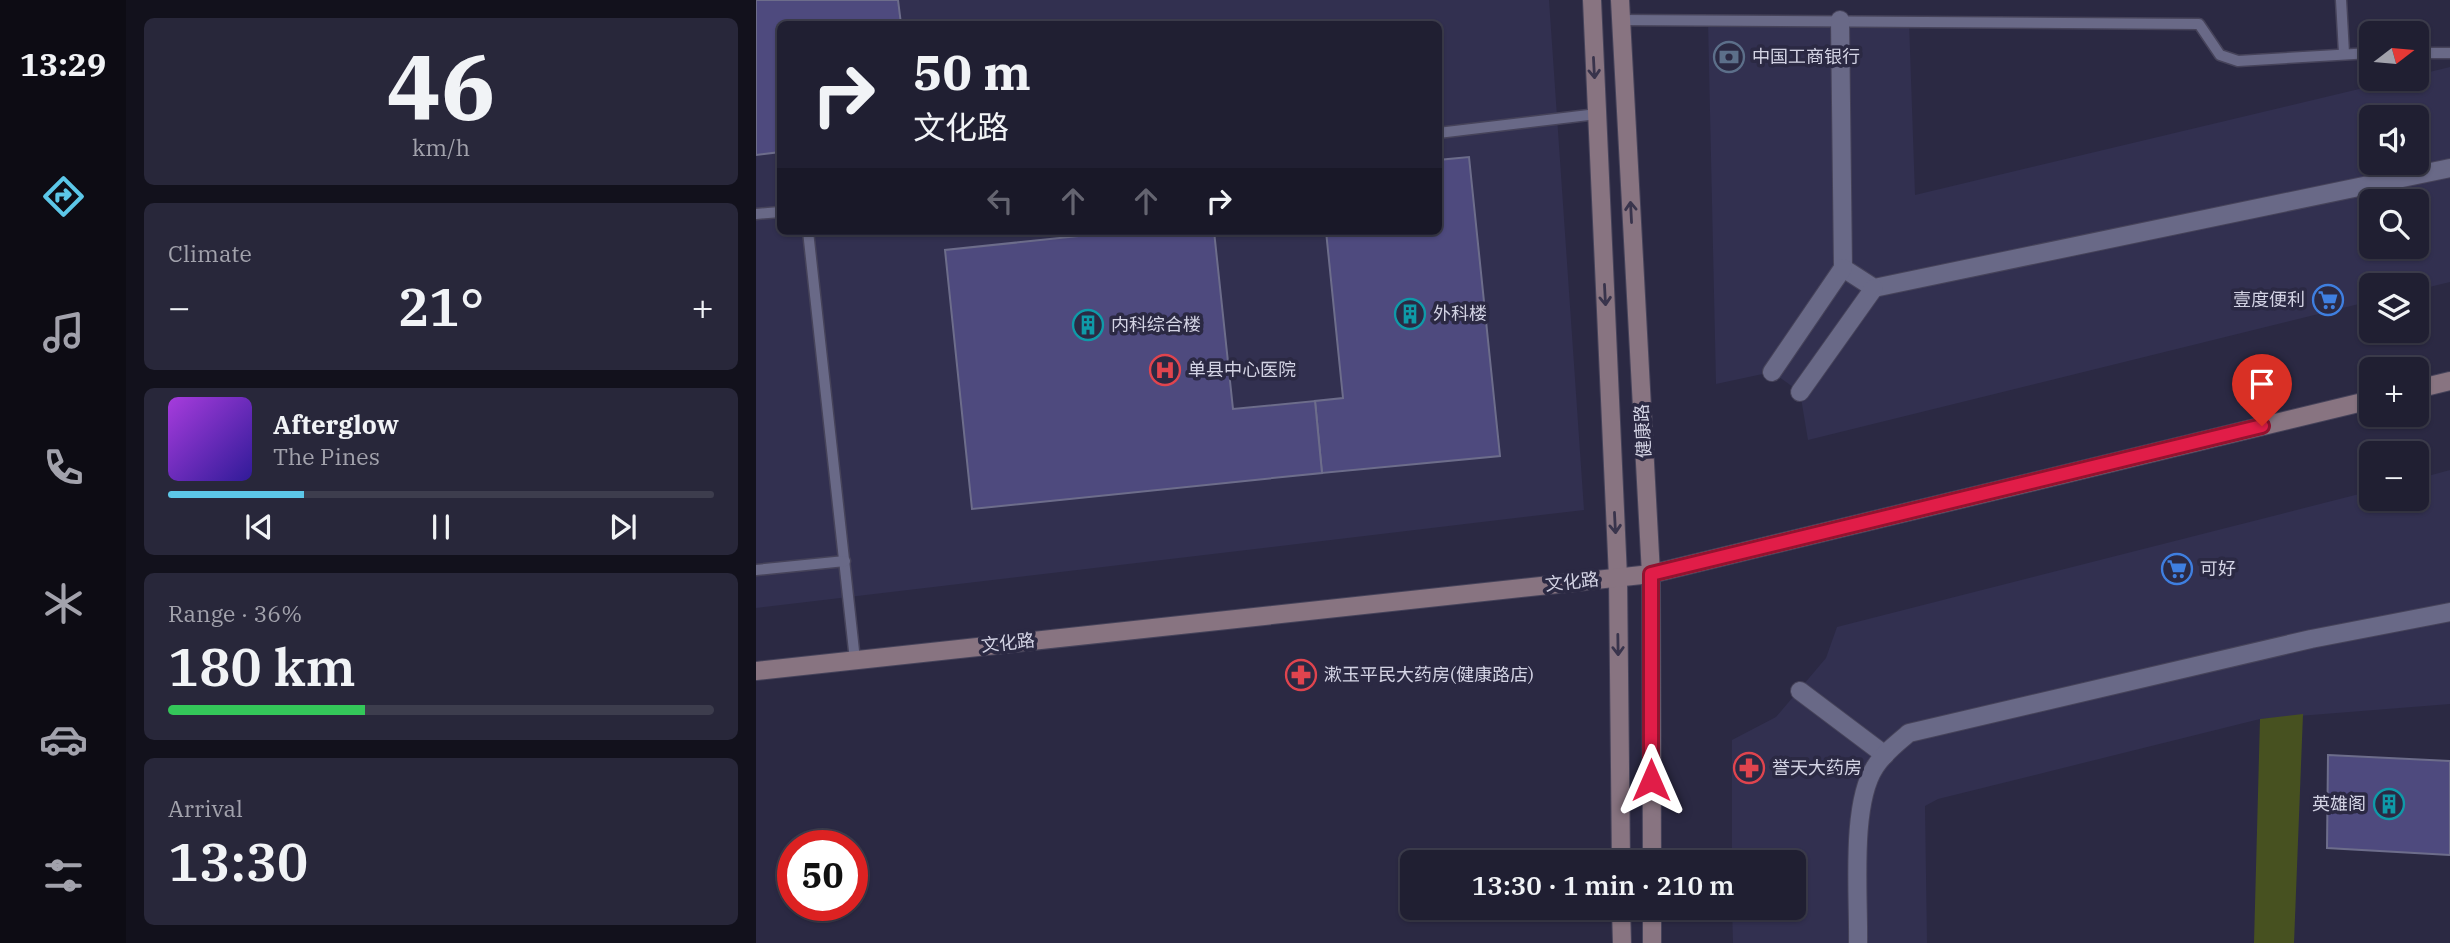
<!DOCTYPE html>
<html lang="en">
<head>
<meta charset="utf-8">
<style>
  body { margin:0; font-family:"IBM Plex Serif","Noto Sans SC",serif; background:#28273a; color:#f1f3f6; height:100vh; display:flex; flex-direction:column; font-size:26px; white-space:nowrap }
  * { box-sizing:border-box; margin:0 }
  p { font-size:23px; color:#a2a2ac }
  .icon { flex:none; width:38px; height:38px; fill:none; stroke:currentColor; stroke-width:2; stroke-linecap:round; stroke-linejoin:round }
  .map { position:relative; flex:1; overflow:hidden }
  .drawer { display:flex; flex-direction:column; gap:18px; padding:18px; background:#12111c; width:630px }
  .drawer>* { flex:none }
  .hud { position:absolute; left:21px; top:21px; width:665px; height:214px; border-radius:10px; box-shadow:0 2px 5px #0004,0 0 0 2px #3d3d4d; background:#201f32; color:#f1f3f6; overflow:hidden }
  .needle { width:46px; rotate:74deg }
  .tools { position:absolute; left:1603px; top:21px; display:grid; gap:14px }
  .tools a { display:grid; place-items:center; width:70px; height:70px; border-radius:10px; background:#201f32; box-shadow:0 2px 5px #0004,0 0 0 2px #3d3d4d; font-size:35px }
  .speed { position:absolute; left:21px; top:830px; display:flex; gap:14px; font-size:35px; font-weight:700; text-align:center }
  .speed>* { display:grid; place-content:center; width:91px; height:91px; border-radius:50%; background:#201f32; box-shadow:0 2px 5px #0004,0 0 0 2px #3d3d4d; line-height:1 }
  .speed .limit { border:10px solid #d22; background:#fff; color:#111 }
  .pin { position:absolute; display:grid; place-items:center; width:60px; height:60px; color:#fff; margin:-72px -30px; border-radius:50% 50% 50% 0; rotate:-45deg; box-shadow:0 0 7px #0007 }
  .pin .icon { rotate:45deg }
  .me { position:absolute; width:77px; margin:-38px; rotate:0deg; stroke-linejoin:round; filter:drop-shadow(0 0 5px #0008) }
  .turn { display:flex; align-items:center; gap:24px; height:147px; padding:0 21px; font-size:32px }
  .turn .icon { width:91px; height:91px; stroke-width:2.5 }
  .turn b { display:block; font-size:49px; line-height:60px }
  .lanes { display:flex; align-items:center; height:66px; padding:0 21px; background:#0003; justify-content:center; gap:35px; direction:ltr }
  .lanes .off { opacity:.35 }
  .big { font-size:52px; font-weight:600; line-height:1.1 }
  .drawer .widget { flex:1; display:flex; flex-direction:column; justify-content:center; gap:10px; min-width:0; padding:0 24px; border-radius:10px; background:#28273a }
  .drawer .dial { align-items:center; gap:0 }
  .dial b { font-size:91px; line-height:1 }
  .song { display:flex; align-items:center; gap:21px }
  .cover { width:84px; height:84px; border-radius:10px; background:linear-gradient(135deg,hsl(280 70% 55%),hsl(250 70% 35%)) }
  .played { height:7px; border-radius:4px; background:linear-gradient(90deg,#5cc7e8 25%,#3d3d4d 25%) }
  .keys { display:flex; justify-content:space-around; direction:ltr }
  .heat { display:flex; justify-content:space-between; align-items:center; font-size:38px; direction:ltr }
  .charge { height:10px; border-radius:5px; background:linear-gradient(90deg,#34c759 36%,#3d3d4d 0) }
  .trip { position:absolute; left:644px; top:850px; width:406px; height:70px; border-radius:10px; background:#201f32; box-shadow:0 2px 5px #0004,0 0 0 2px #3d3d4d; font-weight:600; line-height:70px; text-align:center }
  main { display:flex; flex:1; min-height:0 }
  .tab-bar { display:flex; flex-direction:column; width:126px; justify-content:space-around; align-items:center; background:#0d0c14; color:#a2a2ac }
  .tab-bar .icon { width:49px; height:49px }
  .tab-bar .active { color:#5cc7e8 }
  .tab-bar b { font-size:32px; color:#f1f3f6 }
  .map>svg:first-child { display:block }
  .built { fill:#323050; fill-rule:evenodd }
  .green { fill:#475120 }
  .building { fill:#4e4a7e; stroke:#6d6d8b; stroke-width:2 }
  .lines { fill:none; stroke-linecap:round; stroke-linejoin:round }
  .lane-casing { stroke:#46435a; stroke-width:13 }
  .street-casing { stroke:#46435a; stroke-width:20 }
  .secondary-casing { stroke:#46435a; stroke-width:20 }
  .lane { stroke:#696987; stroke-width:10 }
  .street { stroke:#696987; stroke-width:18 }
  .secondary { stroke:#887481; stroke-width:18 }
  .oneway { stroke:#39344c }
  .route-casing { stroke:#92132f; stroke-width:18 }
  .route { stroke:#e11d48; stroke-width:12 }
  .labels { text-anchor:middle; stroke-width:7; stroke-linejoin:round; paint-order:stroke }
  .poi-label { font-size:18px; fill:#d3d3e4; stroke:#2b2943; text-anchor:start }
  .street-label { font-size:18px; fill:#d3d3e4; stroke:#2b2943 }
</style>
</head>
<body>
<main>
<nav class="tab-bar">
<b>13:29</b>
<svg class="icon active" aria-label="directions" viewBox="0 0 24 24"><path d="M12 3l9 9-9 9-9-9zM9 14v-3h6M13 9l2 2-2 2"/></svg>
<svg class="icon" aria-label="music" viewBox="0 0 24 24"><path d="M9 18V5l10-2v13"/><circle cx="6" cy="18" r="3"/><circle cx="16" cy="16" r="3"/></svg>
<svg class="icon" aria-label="phone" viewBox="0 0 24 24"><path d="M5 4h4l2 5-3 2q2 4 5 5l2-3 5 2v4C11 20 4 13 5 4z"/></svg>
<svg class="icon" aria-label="climate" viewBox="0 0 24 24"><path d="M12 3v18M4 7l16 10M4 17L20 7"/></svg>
<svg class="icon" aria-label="car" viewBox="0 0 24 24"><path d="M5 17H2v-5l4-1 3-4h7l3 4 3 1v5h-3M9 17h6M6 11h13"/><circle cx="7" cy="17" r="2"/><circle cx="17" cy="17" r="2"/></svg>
<svg class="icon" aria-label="filters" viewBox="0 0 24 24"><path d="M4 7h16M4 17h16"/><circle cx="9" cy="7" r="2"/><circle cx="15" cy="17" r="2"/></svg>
</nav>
<section class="drawer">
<div class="widget dial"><b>46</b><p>km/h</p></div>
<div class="widget"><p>Climate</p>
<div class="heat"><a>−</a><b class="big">21°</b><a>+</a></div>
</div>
<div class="widget">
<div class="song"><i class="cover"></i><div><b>Afterglow</b><p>The Pines</p></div></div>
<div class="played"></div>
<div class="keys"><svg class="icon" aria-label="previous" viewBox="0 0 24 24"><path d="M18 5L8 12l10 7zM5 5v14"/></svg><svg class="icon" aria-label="pause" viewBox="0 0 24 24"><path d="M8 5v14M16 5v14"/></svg><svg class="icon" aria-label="next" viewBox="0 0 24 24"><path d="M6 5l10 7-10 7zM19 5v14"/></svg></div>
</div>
<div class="widget"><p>Range · 36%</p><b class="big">180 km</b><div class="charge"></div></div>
<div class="widget"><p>Arrival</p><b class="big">13:30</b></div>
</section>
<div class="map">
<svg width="1694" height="943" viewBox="0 0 1694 943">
  <rect width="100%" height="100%" fill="#2b2943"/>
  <g class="built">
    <path d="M0 0H793L828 510 0 608ZM24 24H682V231H24Z"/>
    <path d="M952 20 1153 21 1159 195 1645 79H1661V75L1694 67V282L1661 290V285H1615V301L1052 440 1044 392 1016 372 960 384ZM1615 117H1661V163H1615ZM1615 201H1661V247H1615Z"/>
    <path d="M1694 470V704L1504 719 1182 799 1169 806 1171 943H977L976 908H1038V863H976V740L1020 717 1070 658 1081 627 1615 491V499H1661V479Z"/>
  </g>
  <path class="green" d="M1547 714 1538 943H1498L1504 719Z"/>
  <g class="building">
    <path d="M0 0H142L145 24H24V152L0 155Z"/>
    <path d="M713 157 744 456 566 473 559 401 587 398 570 231H682V160Z"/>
    <path d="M371 231H458L477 409 559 401 566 473 216 509 189 250Z"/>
    <path d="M1572 755 1694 761V855L1571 848Z"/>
  </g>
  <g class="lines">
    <g class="lane-casing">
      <g id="lane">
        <path d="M1585 0 1588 53"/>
        <path d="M864 20 1443 24 1464 55 1482 61 1615 53"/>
        <path d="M1661 53H1694"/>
        <path d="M682 133 841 114"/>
        <path d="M0 214 24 212"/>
        <path d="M52 231 99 660"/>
        <path d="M0 570 89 561"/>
      </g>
    </g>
    <g class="street-casing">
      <g id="street">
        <path d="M1084 20 1087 268 1118 288 1694 168"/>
        <path d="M1016 372 1087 268"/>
        <path d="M1044 392 1118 288"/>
        <path d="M1044 691 1129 755"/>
        <path d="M1102 943C1103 897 1094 805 1119 767 1127 754 1141 743 1153 733L1555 639 1694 612"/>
      </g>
    </g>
    <g class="secondary-casing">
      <g id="secondary">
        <path d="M836 0 862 577 865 863"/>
        <path d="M864 0 895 574 896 863"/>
        <path d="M1661 389 1694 381"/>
        <path d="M0 671 895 574 1615 400"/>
        <path d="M865 908 866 943"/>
        <path d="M896 908V943"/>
      </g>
    </g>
    <use href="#lane" class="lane"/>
    <use href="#street" class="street"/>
    <use href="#secondary" class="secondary"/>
  </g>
  <defs><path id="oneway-shaft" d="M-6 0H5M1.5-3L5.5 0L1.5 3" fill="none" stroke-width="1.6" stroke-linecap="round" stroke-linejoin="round" transform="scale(1.75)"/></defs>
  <g class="oneway">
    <use href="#oneway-shaft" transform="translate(838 68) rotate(87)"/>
    <use href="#oneway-shaft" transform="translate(875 212) rotate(-93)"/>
    <use href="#oneway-shaft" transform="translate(849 295) rotate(87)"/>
    <use href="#oneway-shaft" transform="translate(859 523) rotate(87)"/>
    <use href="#oneway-shaft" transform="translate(862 645) rotate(89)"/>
  </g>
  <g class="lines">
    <g class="route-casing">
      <path id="route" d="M895 780V574L1506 426"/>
    </g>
    <use href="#route" class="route"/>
  </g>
  <defs>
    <g id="bank-ring" transform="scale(1.575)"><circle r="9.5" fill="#2b2943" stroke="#5c6f8a" stroke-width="1.5"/><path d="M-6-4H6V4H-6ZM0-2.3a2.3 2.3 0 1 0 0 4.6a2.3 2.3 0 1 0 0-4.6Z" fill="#5c6f8a"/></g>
    <g id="supermarket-ring" transform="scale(1.575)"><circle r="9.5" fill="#2b2943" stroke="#3f7fe0" stroke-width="1.5"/><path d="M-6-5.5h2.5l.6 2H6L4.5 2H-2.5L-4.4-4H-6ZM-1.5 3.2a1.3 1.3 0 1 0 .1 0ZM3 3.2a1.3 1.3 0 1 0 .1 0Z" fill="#3f7fe0"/></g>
    <g id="building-ring" transform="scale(1.575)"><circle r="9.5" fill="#2b2943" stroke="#0f9aa8" stroke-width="1.5"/><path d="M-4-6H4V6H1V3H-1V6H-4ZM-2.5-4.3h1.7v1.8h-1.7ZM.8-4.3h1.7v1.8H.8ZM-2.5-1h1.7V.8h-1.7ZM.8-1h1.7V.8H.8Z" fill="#0f9aa8"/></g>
    <g id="hospital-ring" transform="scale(1.575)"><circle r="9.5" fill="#2b2943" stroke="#e0444e" stroke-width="1.5"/><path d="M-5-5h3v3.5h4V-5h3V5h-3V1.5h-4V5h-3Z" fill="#e0444e"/></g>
    <g id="pharmacy-ring" transform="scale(1.575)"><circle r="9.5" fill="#2b2943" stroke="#e0444e" stroke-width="1.5"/><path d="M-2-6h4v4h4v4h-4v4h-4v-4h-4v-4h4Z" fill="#e0444e"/></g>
  </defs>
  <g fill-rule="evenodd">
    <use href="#bank-ring" x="973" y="57"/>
    <use href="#supermarket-ring" x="1572" y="300"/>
    <use href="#building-ring" x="654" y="314"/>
    <use href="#building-ring" x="332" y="325"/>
    <use href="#hospital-ring" x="409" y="370"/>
    <use href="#supermarket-ring" x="1421" y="569"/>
    <use href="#pharmacy-ring" x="545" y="675"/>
    <use href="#pharmacy-ring" x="993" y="768"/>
    <use href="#building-ring" x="1633" y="804"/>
  </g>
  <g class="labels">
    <g class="poi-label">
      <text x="996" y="63">中国工商银行</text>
      <text x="1549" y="306" text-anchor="end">壹度便利</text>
      <text x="677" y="320">外科楼</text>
      <text x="355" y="331">内科综合楼</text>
      <text x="432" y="376">单县中心医院</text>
      <text x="1444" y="575">可好</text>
      <text x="568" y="681">漱玉平民大药房(健康路店)</text>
      <text x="1016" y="774">誉天大药房</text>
      <text x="1610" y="810" text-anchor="end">英雄阁</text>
    </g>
    <g class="street-label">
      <text transform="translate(887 431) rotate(-93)" y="6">健康路</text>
      <text transform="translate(816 582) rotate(-6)" y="6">文化路</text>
      <text transform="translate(252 643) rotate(-6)" y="6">文化路</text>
    </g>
  </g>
</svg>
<div class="tools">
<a><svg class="needle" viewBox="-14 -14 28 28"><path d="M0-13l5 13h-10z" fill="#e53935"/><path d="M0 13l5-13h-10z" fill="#a2a2ac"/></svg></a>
<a><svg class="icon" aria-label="sound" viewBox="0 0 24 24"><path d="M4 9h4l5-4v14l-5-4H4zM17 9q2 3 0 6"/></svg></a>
<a><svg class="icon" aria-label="search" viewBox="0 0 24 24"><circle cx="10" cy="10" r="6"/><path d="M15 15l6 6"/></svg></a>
<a><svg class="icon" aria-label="layers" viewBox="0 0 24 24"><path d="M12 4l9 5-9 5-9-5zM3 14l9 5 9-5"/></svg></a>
<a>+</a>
<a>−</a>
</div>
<div class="speed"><div class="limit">50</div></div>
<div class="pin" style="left:1506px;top:426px;background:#d93025"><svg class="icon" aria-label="arrive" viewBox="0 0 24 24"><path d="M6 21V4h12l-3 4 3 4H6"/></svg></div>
<svg class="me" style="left:895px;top:780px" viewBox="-20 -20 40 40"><path d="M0-17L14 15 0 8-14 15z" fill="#e11d48" stroke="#fff" stroke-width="4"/></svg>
<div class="trip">13:30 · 1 min · 210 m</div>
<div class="hud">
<div class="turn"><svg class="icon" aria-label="right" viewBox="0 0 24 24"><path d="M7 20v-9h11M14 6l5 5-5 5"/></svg><div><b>50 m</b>文化路</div></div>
<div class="lanes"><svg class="icon off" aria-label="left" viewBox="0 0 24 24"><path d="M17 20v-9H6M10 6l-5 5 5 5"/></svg><svg class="icon off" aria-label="ahead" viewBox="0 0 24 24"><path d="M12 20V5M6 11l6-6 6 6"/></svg><svg class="icon off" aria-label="ahead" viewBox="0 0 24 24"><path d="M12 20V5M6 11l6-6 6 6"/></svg><svg class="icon" aria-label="right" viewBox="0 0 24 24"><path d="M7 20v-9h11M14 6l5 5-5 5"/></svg></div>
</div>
</div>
</main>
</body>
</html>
